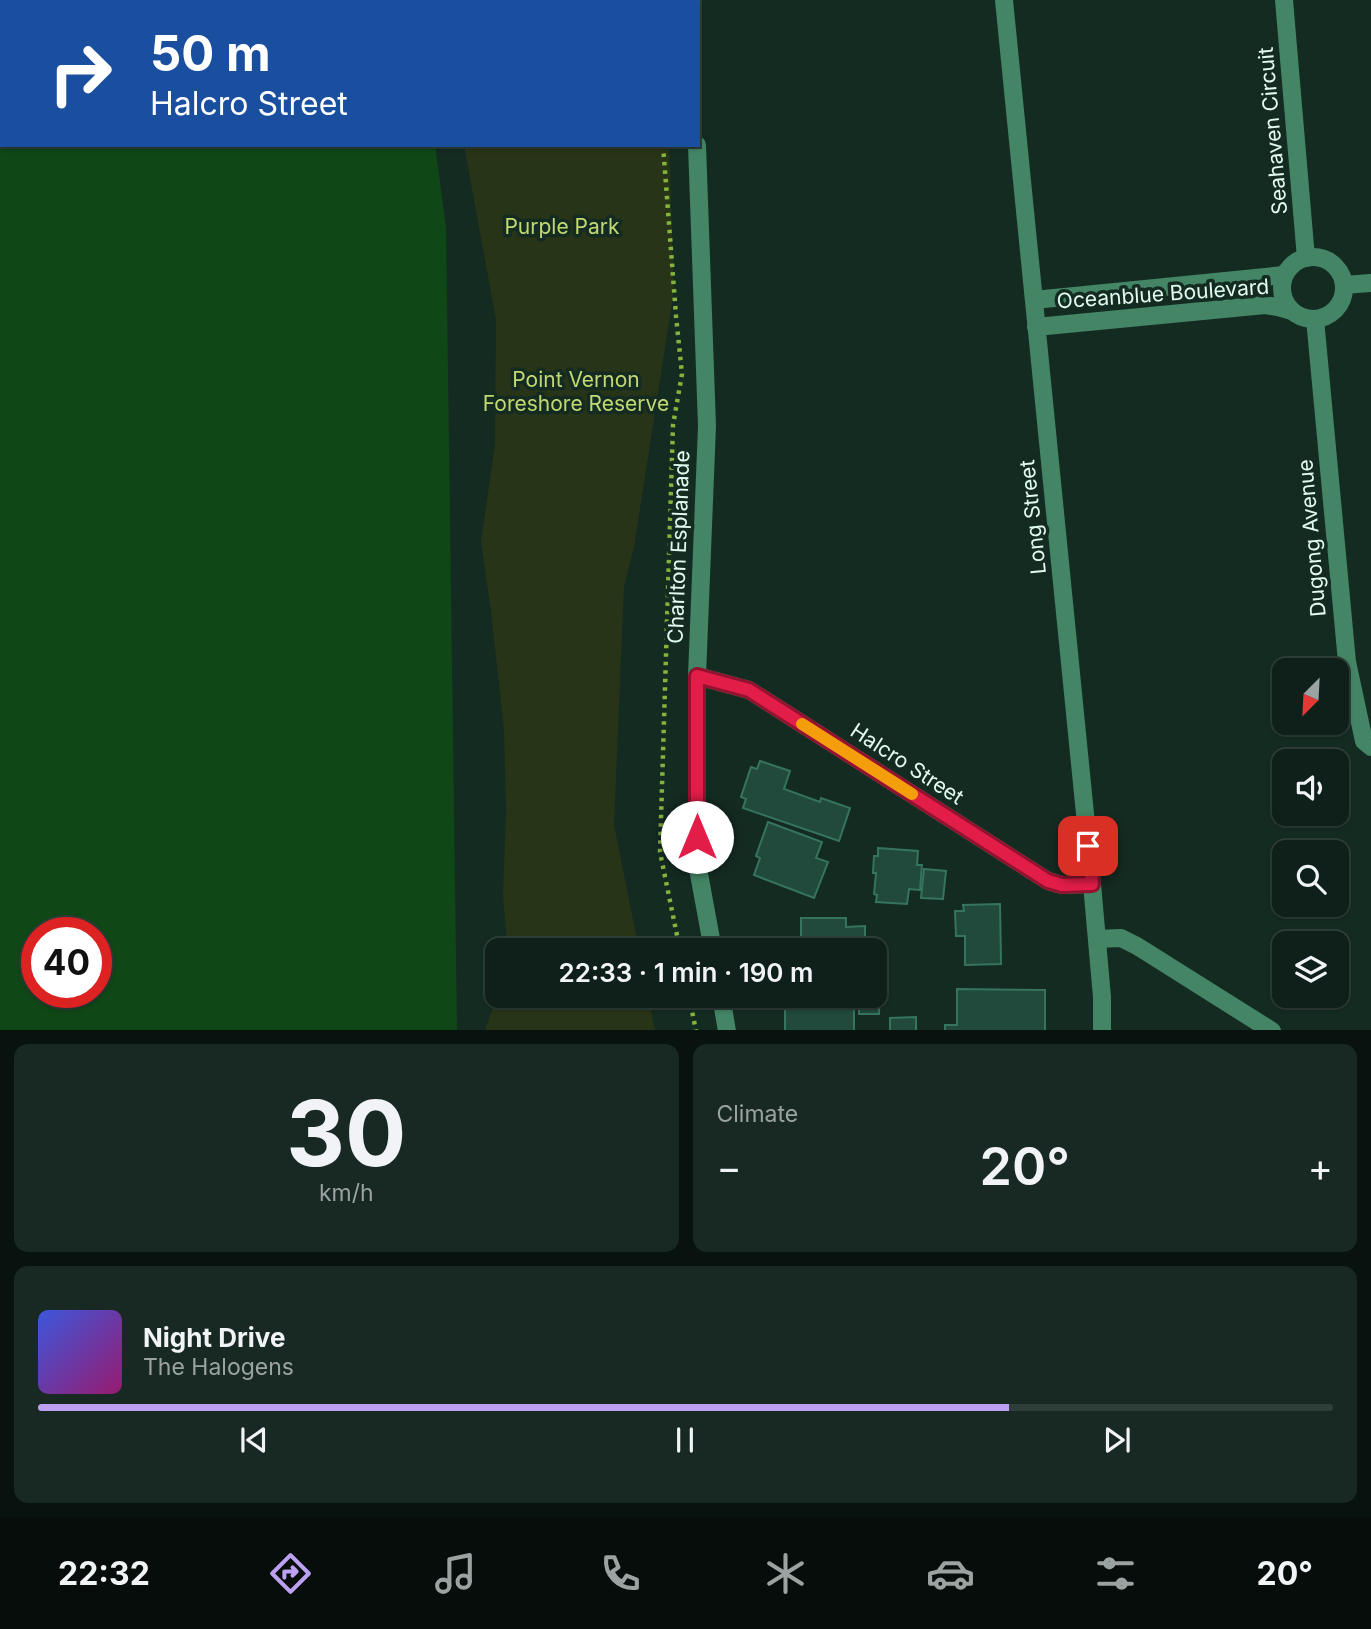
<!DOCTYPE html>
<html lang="en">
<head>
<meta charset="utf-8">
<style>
  body { margin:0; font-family:Inter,sans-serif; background:#182823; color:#f1f3f6; height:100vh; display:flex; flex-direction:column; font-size:26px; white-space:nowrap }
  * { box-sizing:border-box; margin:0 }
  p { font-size:23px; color:#9ba3a2 }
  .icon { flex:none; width:38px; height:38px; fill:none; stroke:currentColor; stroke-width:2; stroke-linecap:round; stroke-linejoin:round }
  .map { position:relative; height:1030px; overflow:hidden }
  .panel { display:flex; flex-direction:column; gap:14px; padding:14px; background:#08120e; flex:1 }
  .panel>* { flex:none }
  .hud { position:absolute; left:0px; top:0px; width:700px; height:147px; box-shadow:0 2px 5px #0004,0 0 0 2px #2f3e39; background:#1a4fa0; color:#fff; overflow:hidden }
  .needle { width:46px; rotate:204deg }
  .controls { position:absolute; left:1272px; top:658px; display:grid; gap:14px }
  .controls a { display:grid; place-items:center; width:77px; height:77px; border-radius:14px; background:#0f201a; box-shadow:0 2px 5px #0004,0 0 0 2px #2f3e39; font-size:35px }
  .speed { position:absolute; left:21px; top:917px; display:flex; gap:14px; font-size:35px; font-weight:700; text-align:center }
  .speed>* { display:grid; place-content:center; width:91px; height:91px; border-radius:50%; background:#0f201a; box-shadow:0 2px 5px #0004,0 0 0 2px #2f3e39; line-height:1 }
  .speed .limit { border:10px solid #d22; background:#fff; color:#111 }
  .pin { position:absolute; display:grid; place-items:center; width:60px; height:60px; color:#fff; margin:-30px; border-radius:14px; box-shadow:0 4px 10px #0006 }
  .me { position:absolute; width:77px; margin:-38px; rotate:0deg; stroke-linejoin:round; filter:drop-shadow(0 0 5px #0008) }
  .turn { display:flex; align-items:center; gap:24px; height:147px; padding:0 35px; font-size:32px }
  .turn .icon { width:91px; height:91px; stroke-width:2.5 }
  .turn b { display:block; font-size:49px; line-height:60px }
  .big { font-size:52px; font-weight:600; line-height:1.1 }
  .panel .widget { flex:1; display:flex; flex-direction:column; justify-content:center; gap:10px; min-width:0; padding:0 24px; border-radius:14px; background:#182823 }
  .panel .dial { align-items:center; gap:0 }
  .dial b { font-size:91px; line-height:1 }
  .song { display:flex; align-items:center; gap:21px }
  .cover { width:84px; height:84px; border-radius:10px; background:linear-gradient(135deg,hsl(230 70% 55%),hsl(320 70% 35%)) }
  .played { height:7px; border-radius:4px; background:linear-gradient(90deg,#bca0f2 75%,#2f3e39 75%) }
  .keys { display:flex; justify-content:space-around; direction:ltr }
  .heat { display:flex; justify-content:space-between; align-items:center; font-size:38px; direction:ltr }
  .panel .tiles { flex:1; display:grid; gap:14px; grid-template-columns:1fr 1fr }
  .widget:last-child { grid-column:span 2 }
  .trip { position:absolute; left:485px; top:938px; width:402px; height:70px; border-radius:14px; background:#0f201a; box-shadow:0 2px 5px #0004,0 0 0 2px #2f3e39; font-weight:600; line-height:70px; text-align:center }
  .tab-bar { display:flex; height:112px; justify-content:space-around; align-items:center; background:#060d0a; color:#9ba3a2 }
  .tab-bar .icon { width:49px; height:49px }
  .tab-bar .on { color:#bca0f2 }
  .tab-bar b { font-size:32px; color:#f1f3f6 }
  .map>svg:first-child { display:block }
  .green { fill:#283417 }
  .water { fill:#104716; fill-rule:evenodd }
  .building { fill:#214a3c; stroke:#35745f; stroke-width:2 }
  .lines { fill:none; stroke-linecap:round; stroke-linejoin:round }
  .path { stroke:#84b43c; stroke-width:4.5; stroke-dasharray:3.5 5; stroke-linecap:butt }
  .minor { stroke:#438564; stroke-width:18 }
  .route-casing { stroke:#92132f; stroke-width:18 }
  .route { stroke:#e11d48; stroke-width:12 }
  .slow { stroke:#f59e0b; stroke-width:12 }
  .labels { text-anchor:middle; stroke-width:7; stroke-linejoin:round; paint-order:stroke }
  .street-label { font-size:21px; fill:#e0fcf0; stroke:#142b22 }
  .park-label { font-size:21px; fill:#c2d871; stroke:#142b22 }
</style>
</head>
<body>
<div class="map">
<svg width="1371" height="1031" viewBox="0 0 1371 1031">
  <rect width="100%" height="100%" fill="#142b22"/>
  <g class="green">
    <path d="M441 0H663V2H442Z"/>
    <path d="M464 145H669L674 290 634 547 624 586 614 825 639 950H506V931L503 896 506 810 504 730 491 612 481 541 495 444 496 320Z"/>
    <path d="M497 996H648L655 1030H485Z"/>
  </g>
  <path class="water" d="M0 0H417V2H2V145H435L446 227 457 1030H0ZM37 933H96V992H37Z"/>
  <g class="building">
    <path d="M760 761 790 771 784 789 820 802 821 798 850 808 839 841 743 808 746 799 741 797 751 767 757 769Z"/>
    <path d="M768 822 822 842 816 858 828 862 814 898 754 875 760 858 756 856Z"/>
    <path d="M878 848 918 851 917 865H922L920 890 909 889 907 904 876 902 877 895 874 894 876 873H873L874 856H878Z"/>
    <path d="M924 869 946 871 943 899 921 898Z"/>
    <path d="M1000 904 1001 964 965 965V936H956L955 911H964L963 905Z"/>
    <path d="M801 918H846V927L865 926V943H846V949L838 950H801Z"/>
    <path d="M875 985H880L879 1014H859V996H875Z"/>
    <path d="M957 989 1045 990V1031H945V1025H957Z"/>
    <rect x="785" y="996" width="69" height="35"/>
    <path d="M916 1017V1031H890V1018Z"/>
  </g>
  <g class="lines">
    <g class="path">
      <path d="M652 0V2"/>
      <path d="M663 145 676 316 682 374 673 425 660 852 680 950"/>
      <path d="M689 996 696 1031"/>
    </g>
    <g class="minor">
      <path d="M692 0V2"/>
      <path d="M1004 0 1092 884 1102 997V1031"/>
      <path d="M1284 0 1306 258"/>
      <path d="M697 145 707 426 697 676V863L713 950"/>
      <circle cx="1313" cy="288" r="31"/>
      <path d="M1344 285 1371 283"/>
      <path d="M1034 300 1284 275"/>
      <path d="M1315 319 1347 662 1364 741 1371 747"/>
      <path d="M1036 327 1265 305 1278 307 1292 311"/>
      <path d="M697 676 749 690 1048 881 1062 885 1092 884"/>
      <path d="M1097 939 1121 938 1137 946 1272 1031"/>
      <path d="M721 996 727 1031"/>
    </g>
  </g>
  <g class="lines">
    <g class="route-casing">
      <path id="route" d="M697 837V676L749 690 1048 881 1062 885 1092 884 1088 846"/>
    </g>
    <use href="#route" class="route"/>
    <path class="slow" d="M802 724 912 794"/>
  </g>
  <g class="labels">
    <g class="street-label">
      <text transform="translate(1273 131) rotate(-95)" y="7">Seahaven Circuit</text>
      <text transform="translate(1163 294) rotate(-4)" y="7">Oceanblue Boulevard</text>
      <text transform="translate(1033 517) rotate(-96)" y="7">Long Street</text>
      <text transform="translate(1312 538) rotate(-95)" y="7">Dugong Avenue</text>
      <text transform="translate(679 547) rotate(-88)" y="7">Charlton Esplanade</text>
      <text transform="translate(907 764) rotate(33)" y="7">Halcro Street</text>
    </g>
    <g class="park-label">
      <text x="562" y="234">Purple Park</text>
      <text x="576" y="387">Point Vernon<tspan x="576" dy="24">Foreshore Reserve</tspan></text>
    </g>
  </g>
</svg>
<div class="controls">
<a><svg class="needle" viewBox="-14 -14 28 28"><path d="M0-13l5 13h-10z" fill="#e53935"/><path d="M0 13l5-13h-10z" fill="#9ba3a2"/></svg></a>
<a><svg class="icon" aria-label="sound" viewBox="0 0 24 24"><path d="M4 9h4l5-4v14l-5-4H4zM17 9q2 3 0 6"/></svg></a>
<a><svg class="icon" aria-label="search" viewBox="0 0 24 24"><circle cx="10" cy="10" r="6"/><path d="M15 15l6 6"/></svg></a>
<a><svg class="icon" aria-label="layers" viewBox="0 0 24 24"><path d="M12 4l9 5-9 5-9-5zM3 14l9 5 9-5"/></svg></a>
</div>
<div class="speed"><div class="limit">40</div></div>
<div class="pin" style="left:1088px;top:846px;background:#d93025"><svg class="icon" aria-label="arrive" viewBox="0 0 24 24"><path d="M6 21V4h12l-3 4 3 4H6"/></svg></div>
<svg class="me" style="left:697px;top:837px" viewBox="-20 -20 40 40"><circle r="19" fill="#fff"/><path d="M0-13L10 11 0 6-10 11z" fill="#e11d48"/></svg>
<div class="trip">22:33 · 1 min · 190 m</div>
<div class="hud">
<div class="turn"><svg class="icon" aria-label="right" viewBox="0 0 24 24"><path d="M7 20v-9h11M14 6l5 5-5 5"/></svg><div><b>50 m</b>Halcro Street</div></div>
</div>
</div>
<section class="panel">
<div class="tiles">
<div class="widget dial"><b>30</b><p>km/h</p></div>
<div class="widget"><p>Climate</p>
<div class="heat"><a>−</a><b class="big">20°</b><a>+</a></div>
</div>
<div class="widget">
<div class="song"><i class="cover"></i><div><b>Night Drive</b><p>The Halogens</p></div></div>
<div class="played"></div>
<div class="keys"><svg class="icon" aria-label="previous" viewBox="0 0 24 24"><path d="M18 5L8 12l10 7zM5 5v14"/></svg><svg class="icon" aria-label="pause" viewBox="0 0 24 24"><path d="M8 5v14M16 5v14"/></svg><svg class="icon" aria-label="next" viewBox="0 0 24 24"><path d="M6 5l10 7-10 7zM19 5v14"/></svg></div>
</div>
</div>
</section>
<nav class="tab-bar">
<b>22:32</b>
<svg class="icon on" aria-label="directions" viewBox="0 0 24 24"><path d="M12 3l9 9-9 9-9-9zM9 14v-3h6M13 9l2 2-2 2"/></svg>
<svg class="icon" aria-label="music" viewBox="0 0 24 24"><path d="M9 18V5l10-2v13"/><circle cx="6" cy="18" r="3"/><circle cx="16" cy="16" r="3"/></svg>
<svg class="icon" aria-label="phone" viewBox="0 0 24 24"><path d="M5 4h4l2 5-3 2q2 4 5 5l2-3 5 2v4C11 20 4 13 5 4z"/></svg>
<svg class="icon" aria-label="climate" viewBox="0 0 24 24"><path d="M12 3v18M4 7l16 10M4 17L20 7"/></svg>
<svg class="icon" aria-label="car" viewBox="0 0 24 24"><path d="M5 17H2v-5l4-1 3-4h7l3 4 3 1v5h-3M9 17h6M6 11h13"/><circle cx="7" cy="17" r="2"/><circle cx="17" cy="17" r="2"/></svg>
<svg class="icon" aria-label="filters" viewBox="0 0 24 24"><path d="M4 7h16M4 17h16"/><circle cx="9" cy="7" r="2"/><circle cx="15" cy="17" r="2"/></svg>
<b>20°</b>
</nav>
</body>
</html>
